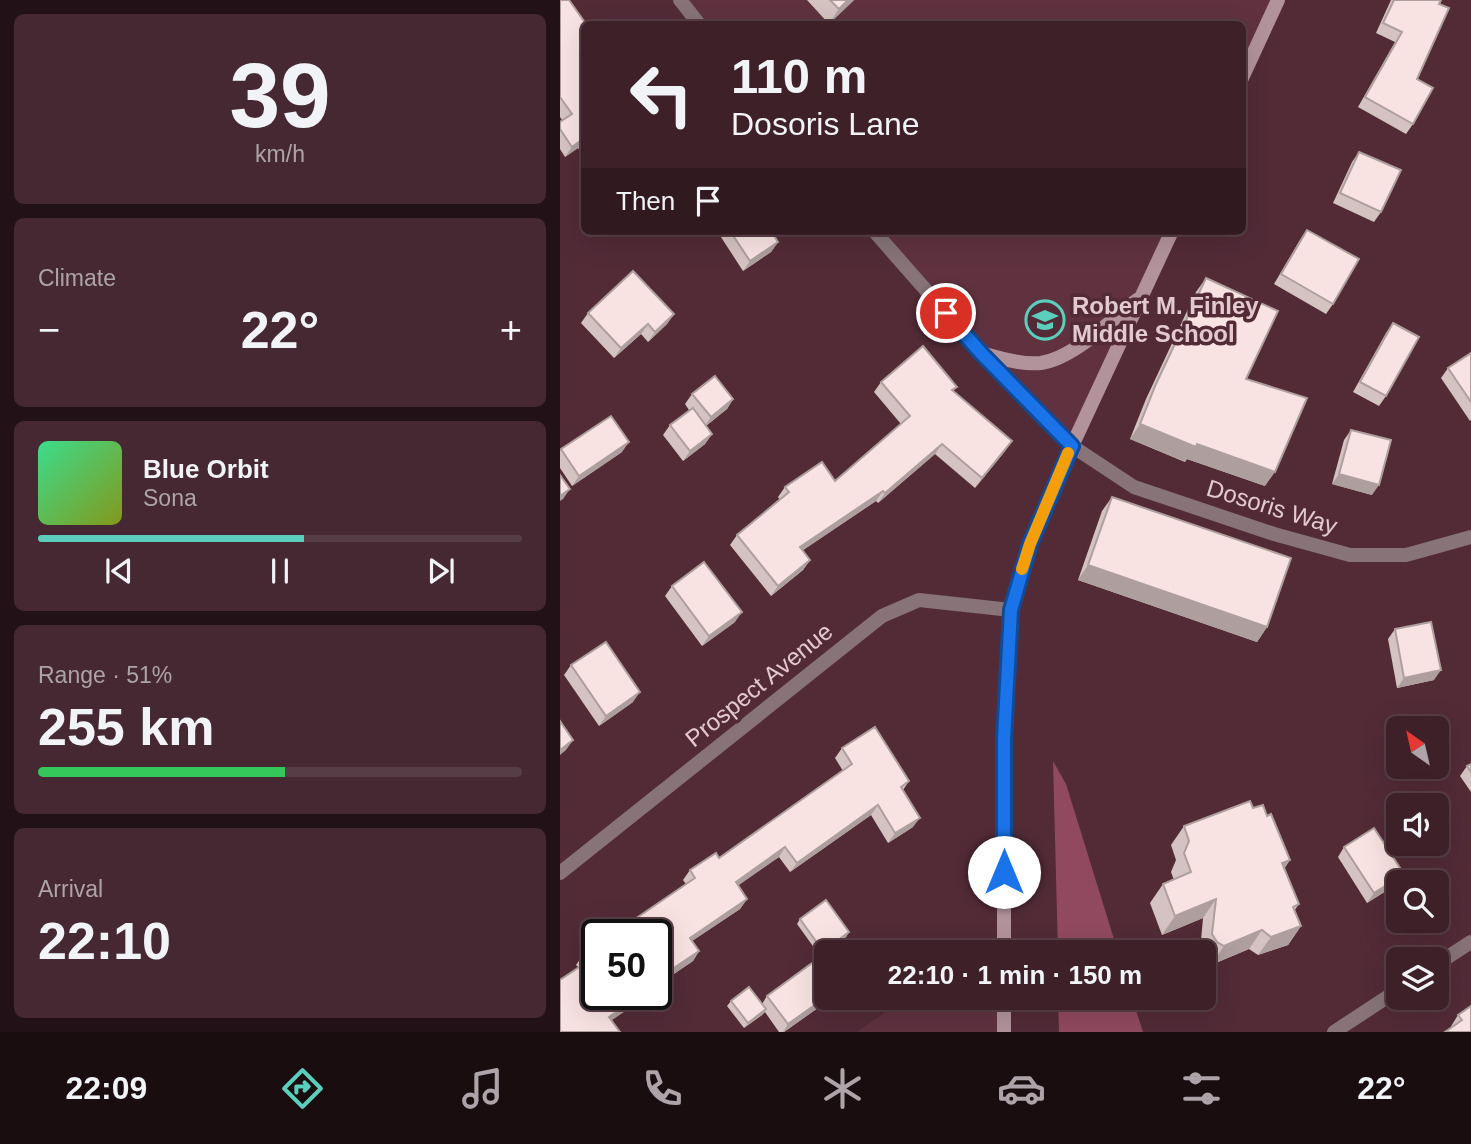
<!DOCTYPE html>
<html lang="en">
<head>
<meta charset="utf-8">
<style>
  body { margin:0; font-family:Arial,sans-serif; background:#452831; color:#f1f3f6; height:100vh; display:flex; flex-direction:column; font-size:26px; white-space:nowrap }
  * { box-sizing:border-box; margin:0 }
  p { font-size:23px; color:#ada3a8 }
  .icon { flex:none; width:38px; height:38px; fill:none; stroke:currentColor; stroke-width:2; stroke-linecap:round; stroke-linejoin:round }
  .map { position:relative; flex:1; overflow:hidden }
  .panel { display:flex; flex-direction:column; gap:14px; padding:14px; background:#221217; width:560px }
  .panel>* { flex:none }
  .top-card { position:absolute; left:21px; top:21px; width:665px; height:214px; border-radius:10px; box-shadow:0 7px 28px #0002,0 0 0 2px #573e46; background:#3e2029; color:#f1f3f6; overflow:hidden }
  .needle { width:46px; rotate:326deg }
  .controls { position:absolute; left:826px; top:716px; display:grid; gap:14px }
  .controls a { display:grid; place-items:center; width:63px; height:63px; border-radius:10px; background:#3e2029; box-shadow:0 7px 28px #0002,0 0 0 2px #573e46; font-size:35px }
  .speed { position:absolute; left:21px; top:919px; display:flex; gap:14px; font-size:35px; font-weight:700; text-align:center }
  .speed>* { display:grid; place-content:center; width:91px; height:91px; border-radius:50%; background:#3e2029; box-shadow:0 7px 28px #0002,0 0 0 2px #573e46; line-height:1 }
  .speed .limit { border:4px solid #111; border-radius:10px; background:#fff; color:#111 }
  .pin { position:absolute; display:grid; place-items:center; width:60px; height:60px; color:#fff; margin:-30px; border:4px solid #fff; border-radius:50%; box-shadow:0 2px 7px #0007 }
  .me { position:absolute; width:77px; margin:-38px; rotate:0deg; stroke-linejoin:round; filter:drop-shadow(0 0 5px #0008) }
  .turn { display:flex; align-items:center; gap:24px; height:147px; padding:0 35px; font-size:32px }
  .turn .icon { width:91px; height:91px; stroke-width:2.5 }
  .turn b { display:block; font-size:49px; line-height:60px }
  .then { display:flex; align-items:center; height:66px; padding:0 35px; background:#0003; gap:14px; font-size:26px }
  .big { font-size:52px; font-weight:800; line-height:1.1 }
  .panel .tile { flex:1; display:flex; flex-direction:column; justify-content:center; gap:10px; min-width:0; padding:0 24px; border-radius:10px; background:#452831 }
  .panel .dial { align-items:center; gap:0 }
  .dial b { font-size:91px; line-height:1 }
  .song { display:flex; align-items:center; gap:21px }
  .cover { width:84px; height:84px; border-radius:10px; background:linear-gradient(135deg,hsl(150 70% 55%),hsl(70 70% 35%)) }
  .played { height:7px; border-radius:4px; background:linear-gradient(90deg,#5bcebc 55%,#573e46 55%) }
  .keys { display:flex; justify-content:space-around; direction:ltr }
  .heat { display:flex; justify-content:space-between; align-items:center; font-size:38px; direction:ltr }
  .charge { height:10px; border-radius:5px; background:linear-gradient(90deg,#34c759 51%,#573e46 0) }
  .trip { position:absolute; left:254px; top:940px; width:402px; height:70px; border-radius:10px; background:#3e2029; box-shadow:0 7px 28px #0002,0 0 0 2px #573e46; font-weight:800; line-height:70px; text-align:center }
  .menu { display:flex; height:112px; justify-content:space-around; align-items:center; background:#190d10; color:#ada3a8 }
  .menu .icon { width:49px; height:49px }
  .menu .on { color:#5bcebc }
  .menu b { font-size:32px; color:#f1f3f6 }
  main { display:flex; flex:1; min-height:0 }
  .map>svg:first-child { display:block }
  .built { fill:#603240 }
  .green { fill:#914960 }
  .lines { fill:none; stroke-linecap:round; stroke-linejoin:round }
  .minor { stroke:#877378; stroke-width:14 }
  .tertiary { stroke:#877378; stroke-width:14 }
  .secondary { stroke:#b3939b; stroke-width:14 }
  .wall { fill:#d5c3c2 }
  .shaded-wall { fill:#ae9f9e }
  .building { fill:#f8e3e2; stroke:#ae9f9e; stroke-width:2 }
  .route-casing { stroke:#114b97; stroke-width:18 }
  .route { stroke:#1a73e8; stroke-width:12 }
  .slow { stroke:#f59e0b; stroke-width:12 }
  .labels { text-anchor:middle; stroke-width:7; stroke-linejoin:round; paint-order:stroke }
  .poi-label { font-size:24px; font-weight:bold; fill:#e3c9d0; stroke:#522b37; text-anchor:start }
  .street-label { font-size:24px; fill:#e3c9d0; stroke:#522b37 }
</style>
</head>
<body>
<main>
<section class="panel">
<div class="tile dial"><b>39</b><p>km/h</p></div>
<div class="tile"><p>Climate</p>
<div class="heat"><a>−</a><b class="big">22°</b><a>+</a></div>
</div>
<div class="tile">
<div class="song"><i class="cover"></i><div><b>Blue Orbit</b><p>Sona</p></div></div>
<div class="played"></div>
<div class="keys"><svg class="icon" aria-label="previous" viewBox="0 0 24 24"><path d="M18 5L8 12l10 7zM5 5v14"/></svg><svg class="icon" aria-label="pause" viewBox="0 0 24 24"><path d="M8 5v14M16 5v14"/></svg><svg class="icon" aria-label="next" viewBox="0 0 24 24"><path d="M6 5l10 7-10 7zM19 5v14"/></svg></div>
</div>
<div class="tile"><p>Range · 51%</p><b class="big">255 km</b><div class="charge"></div></div>
<div class="tile"><p>Arrival</p><b class="big">22:10</b></div>
</section>
<div class="map">
<svg width="911" height="1032" viewBox="0 0 911 1032">
  <rect width="100%" height="100%" fill="#522b37"/>
  <g class="built">
    <path d="M120 0H718L683 78 682 24H140Z"/>
    <path d="M322 231H612L512 446Z"/>
    <path d="M346 998H451L450 1032H297Z"/>
  </g>
  <g class="green">
    <path d="M493 761 506 784 558 952H498Z"/>
    <path d="M498 998H572L583 1032H499Z"/>
  </g>
  <g class="lines">
    <g class="minor">
      <path d="M0 873 322 616 359 600 451 610"/>
      <path d="M877 964 911 942"/>
      <path d="M774 1032 838 990"/>
    </g>
    <g class="tertiary">
      <path d="M120 0 139 24"/>
      <path d="M314 231 421 353 512 446 574 487 714 534 790 555H846L911 537"/>
    </g>
    <g class="secondary">
      <path d="M682 78 718 0"/>
      <path d="M421 353C440 358 462 365 481 363 514 358 551 320 577 300"/>
      <path d="M444 952V739L451 610 470 544 512 446 612 231"/>
      <path d="M444 1032V998"/>
    </g>
  </g>
  <g class="wall">
    <path d="M0 0 24 24V155L18 148 5 157 0 149V122L2 120 0 117Z"/>
    <path d="M247 0H294L269 24Z"/>
    <path d="M831 0H881L857 79 853 124 846 134 798 107 835 42 816 33Z"/>
    <path d="M799 152 821 212 814 222 773 203 792 162Z"/>
    <path d="M747 230 773 304 766 314 714 284 740 240Z"/>
    <path d="M157 231H211L218 242 211 252 183 271Z"/>
    <path d="M646 278 686 379 705 486 627 459 625 462 570 439 586 399 636 292Z"/>
    <path d="M28 313 114 314 107 324 88 342 81 334 54 358 21 323Z"/>
    <path d="M833 323 826 396 819 406 793 392 826 333Z"/>
    <path d="M911 353V420L910 421 881 378 888 368Z"/>
    <path d="M321 382 397 387 393 391 445 451 415 488 375 454 318 503 316 501 243 550 250 560 243 570 211 596 170 545 177 535 220 500 218 497 225 487 275 481 341 424 314 392Z"/>
    <path d="M132 394 173 399 167 409 146 426 152 434 145 444 123 461 103 435 110 425 129 410 125 404Z"/>
    <path d="M791 430 812 495 772 484 784 440Z"/>
    <path d="M1 449 62 452 12 486 0 468V451Z"/>
    <path d="M552 497 707 627 697 642 518 580 542 511Z"/>
    <path d="M112 586 175 622 142 646 105 596Z"/>
    <path d="M835 629 874 680 837 688 828 639Z"/>
    <path d="M11 665 73 702 39 726 4 675Z"/>
    <path d="M282 748 349 781 343 790 353 827 328 843 311 815 230 872 219 857 178 885 187 899 180 909 132 941 139 951 133 961 96 986V934L126 884 123 880 130 870 159 858 283 771 275 758Z"/>
    <path d="M911 764V792L900 776 907 766Z"/>
    <path d="M693 808 707 816 730 860 724 869 739 904 734 911 741 926 728 945 698 955 689 949 651 965 644 961V952H640L643 918 602 935 590 903 603 884 614 880 611 872 616 860 611 845 624 826Z"/>
    <path d="M784 847 844 874 837 884 807 903 778 857Z"/>
    <path d="M240 919 289 932 286 937 260 956 237 924Z"/>
    <path d="M37 946V994H87L83 999 0 1032 19 968 16 965 23 955Z"/>
    <path d="M207 996 266 998H272L224 1032H219L205 1012 202 1015 184 1028 167 1006 171 1001 202 1004Z"/>
    <path d="M898 1015 911 1032 890 1028Z"/>
  </g>
  <g class="shaded-wall">
    <path d="M288 0H294L269 24 279 9Z"/>
    <path d="M24 138 18 148 5 157 12 147Z"/>
    <path d="M218 242 211 252 183 271 190 261Z"/>
    <path d="M114 314 107 324 88 342 95 332Z"/>
    <path d="M88 324 81 334 54 358 61 348Z"/>
    <path d="M173 399 167 409 144 427 151 417Z"/>
    <path d="M580 424 637 444 715 472 705 486 627 459 625 462 570 439Z"/>
    <path d="M152 434 145 444 123 461 130 451Z"/>
    <path d="M452 441 445 451 415 488 422 478Z"/>
    <path d="M69 442 62 452 12 486 19 476Z"/>
    <path d="M382 444 375 454 318 503 325 493Z"/>
    <path d="M779 474 819 485 812 495 772 484Z"/>
    <path d="M10 489 3 499 0 501V496Z"/>
    <path d="M323 491 316 501 233 557 240 547Z"/>
    <path d="M250 560 243 570 211 596 218 586Z"/>
    <path d="M528 565 707 627 697 642 518 580Z"/>
    <path d="M182 612 175 622 142 646 149 636Z"/>
    <path d="M881 670 874 680 837 688 844 678Z"/>
    <path d="M80 692 73 702 39 726 46 716Z"/>
    <path d="M13 740 6 750 0 755V750Z"/>
    <path d="M318 805 311 815 230 872 237 863Z"/>
    <path d="M360 818 353 827 328 843 335 833Z"/>
    <path d="M225 847 219 857 169 892 176 882Z"/>
    <path d="M730 860 717 879 722 863Z"/>
    <path d="M844 874 837 884 807 903 814 893Z"/>
    <path d="M187 899 180 909 123 947 130 938Z"/>
    <path d="M656 899 643 918 602 935 615 916Z"/>
    <path d="M741 926 728 945 698 955 711 937Z"/>
    <path d="M702 930 689 949 651 965 664 946Z"/>
    <path d="M289 932 286 937 260 956 263 951Z"/>
    <path d="M139 951 133 961 96 986V980Z"/>
    <path d="M82 994H87L83 999 42 1027 49 1017Z"/>
    <path d="M266 997 272 998 224 1032H223L228 1024Z"/>
    <path d="M206 1009 202 1015 184 1028 188 1023Z"/>
  </g>
  <g class="building">
    <path d="M0 0H9L26 24H24V138L12 147 0 129V122L12 114 0 97Z"/>
    <path d="M270 0H288L279 9Z"/>
    <path d="M834 0H881L879 4 889 8 857 79 873 88 853 124 805 97 842 32 823 23Z"/>
    <path d="M799 152 841 170 821 212 780 193Z"/>
    <path d="M747 230 799 259 773 304 721 274Z"/>
    <path d="M170 231H211L218 242 190 261Z"/>
    <path d="M73 271 114 314 95 332 88 324 61 348 28 313Z"/>
    <path d="M646 278 718 311 686 379 747 398 715 472 637 444 636 447 580 424 596 384Z"/>
    <path d="M833 323 859 337 826 396 800 382Z"/>
    <path d="M363 346 397 387 392 390 452 441 422 478 382 444 325 493 323 491 240 547 250 560 218 586 177 535 229 492 225 487 262 462 275 481 350 416 321 382Z"/>
    <path d="M911 353V402L888 368Z"/>
    <path d="M155 376 173 399 151 417 132 394Z"/>
    <path d="M133 408 152 434 130 451 110 425Z"/>
    <path d="M51 416 69 442 19 476 1 449Z"/>
    <path d="M791 430 831 440 819 485 779 474Z"/>
    <path d="M0 475 10 489 0 496Z"/>
    <path d="M552 497 731 558 707 627 528 565Z"/>
    <path d="M144 562 182 612 149 636 112 586Z"/>
    <path d="M871 622 881 670 844 678 835 629Z"/>
    <path d="M46 642 80 692 46 716 11 665Z"/>
    <path d="M0 721 13 740 0 750Z"/>
    <path d="M315 727 349 781 341 787 360 818 335 833 318 805 237 863 225 847 176 882 187 899 130 938 139 951 96 980V934H53L135 878 130 870 156 853 159 858 292 764 282 748Z"/>
    <path d="M911 764V772L907 766Z"/>
    <path d="M690 801 693 808 703 805 707 816 711 814 730 860 722 863 739 904 733 907 741 926 711 937 702 930 664 946 657 942 652 934 656 899 615 916 603 884 631 872 624 853 629 841 624 826Z"/>
    <path d="M814 828 844 874 814 893 784 847Z"/>
    <path d="M266 900 289 932 263 951 240 919Z"/>
    <path d="M37 946V994H83L49 1017 60 1032H0V980L28 961 23 955Z"/>
    <path d="M259 958 266 968V997L228 1024 207 996Z"/>
    <path d="M189 987 206 1009 188 1023 171 1001Z"/>
    <path d="M911 1006V1032H885L902 1020 898 1015Z"/>
  </g>
  <g class="lines">
    <g class="route-casing">
      <path id="route" d="M386 313 421 353 512 446 470 544 451 610 444 739V872"/>
    </g>
    <use href="#route" class="route"/>
    <path class="slow" d="M462 569 470 544 508 453"/>
  </g>
  <defs>
    <g id="school-ring" transform="scale(2.0125)"><circle r="9.5" fill="#522b37" stroke="#5bcebc" stroke-width="1.5"/><path d="M0-5L7-2L0 1L-7-2ZM-4 1L0 2.5L4 1V4Q0 6-4 4Z" fill="#5bcebc"/></g>
  </defs>
  <g fill-rule="evenodd">
    <use href="#school-ring" x="485" y="320"/>
  </g>
  <g class="labels">
    <g class="poi-label">
      <text x="512" y="314">Robert M. Finley<tspan x="512" dy="28">Middle School</tspan></text>
    </g>
    <g class="street-label">
      <text transform="translate(712 507) rotate(17)" y="8">Dosoris Way</text>
      <text transform="translate(199 685) rotate(-39)" y="8">Prospect Avenue</text>
    </g>
  </g>
</svg>
<div class="controls">
<a><svg class="needle" viewBox="-14 -14 28 28"><path d="M0-13l5 13h-10z" fill="#e53935"/><path d="M0 13l5-13h-10z" fill="#ada3a8"/></svg></a>
<a><svg class="icon" aria-label="sound" viewBox="0 0 24 24"><path d="M4 9h4l5-4v14l-5-4H4zM17 9q2 3 0 6"/></svg></a>
<a><svg class="icon" aria-label="search" viewBox="0 0 24 24"><circle cx="10" cy="10" r="6"/><path d="M15 15l6 6"/></svg></a>
<a><svg class="icon" aria-label="layers" viewBox="0 0 24 24"><path d="M12 4l9 5-9 5-9-5zM3 14l9 5 9-5"/></svg></a>
</div>
<div class="speed"><div class="limit">50</div></div>
<div class="pin" style="left:386px;top:313px;background:#d93025"><svg class="icon" aria-label="arrive" viewBox="0 0 24 24"><path d="M6 21V4h12l-3 4 3 4H6"/></svg></div>
<svg class="me" style="left:444px;top:872px" viewBox="-20 -20 40 40"><circle r="19" fill="#fff"/><path d="M0-13L10 11 0 6-10 11z" fill="#1a73e8"/></svg>
<div class="trip">22:10 · 1 min · 150 m</div>
<div class="top-card">
<div class="turn"><svg class="icon" aria-label="left" viewBox="0 0 24 24"><path d="M17 20v-9H6M10 6l-5 5 5 5"/></svg><div><b>110 m</b>Dosoris Lane</div></div>
<div class="then">Then<svg class="icon" aria-label="arrive" viewBox="0 0 24 24"><path d="M6 21V4h12l-3 4 3 4H6"/></svg></div>
</div>
</div>
</main>
<nav class="menu">
<b>22:09</b>
<svg class="icon on" aria-label="directions" viewBox="0 0 24 24"><path d="M12 3l9 9-9 9-9-9zM9 14v-3h6M13 9l2 2-2 2"/></svg>
<svg class="icon" aria-label="music" viewBox="0 0 24 24"><path d="M9 18V5l10-2v13"/><circle cx="6" cy="18" r="3"/><circle cx="16" cy="16" r="3"/></svg>
<svg class="icon" aria-label="phone" viewBox="0 0 24 24"><path d="M5 4h4l2 5-3 2q2 4 5 5l2-3 5 2v4C11 20 4 13 5 4z"/></svg>
<svg class="icon" aria-label="climate" viewBox="0 0 24 24"><path d="M12 3v18M4 7l16 10M4 17L20 7"/></svg>
<svg class="icon" aria-label="car" viewBox="0 0 24 24"><path d="M5 17H2v-5l4-1 3-4h7l3 4 3 1v5h-3M9 17h6M6 11h13"/><circle cx="7" cy="17" r="2"/><circle cx="17" cy="17" r="2"/></svg>
<svg class="icon" aria-label="filters" viewBox="0 0 24 24"><path d="M4 7h16M4 17h16"/><circle cx="9" cy="7" r="2"/><circle cx="15" cy="17" r="2"/></svg>
<b>22°</b>
</nav>
</body>
</html>
